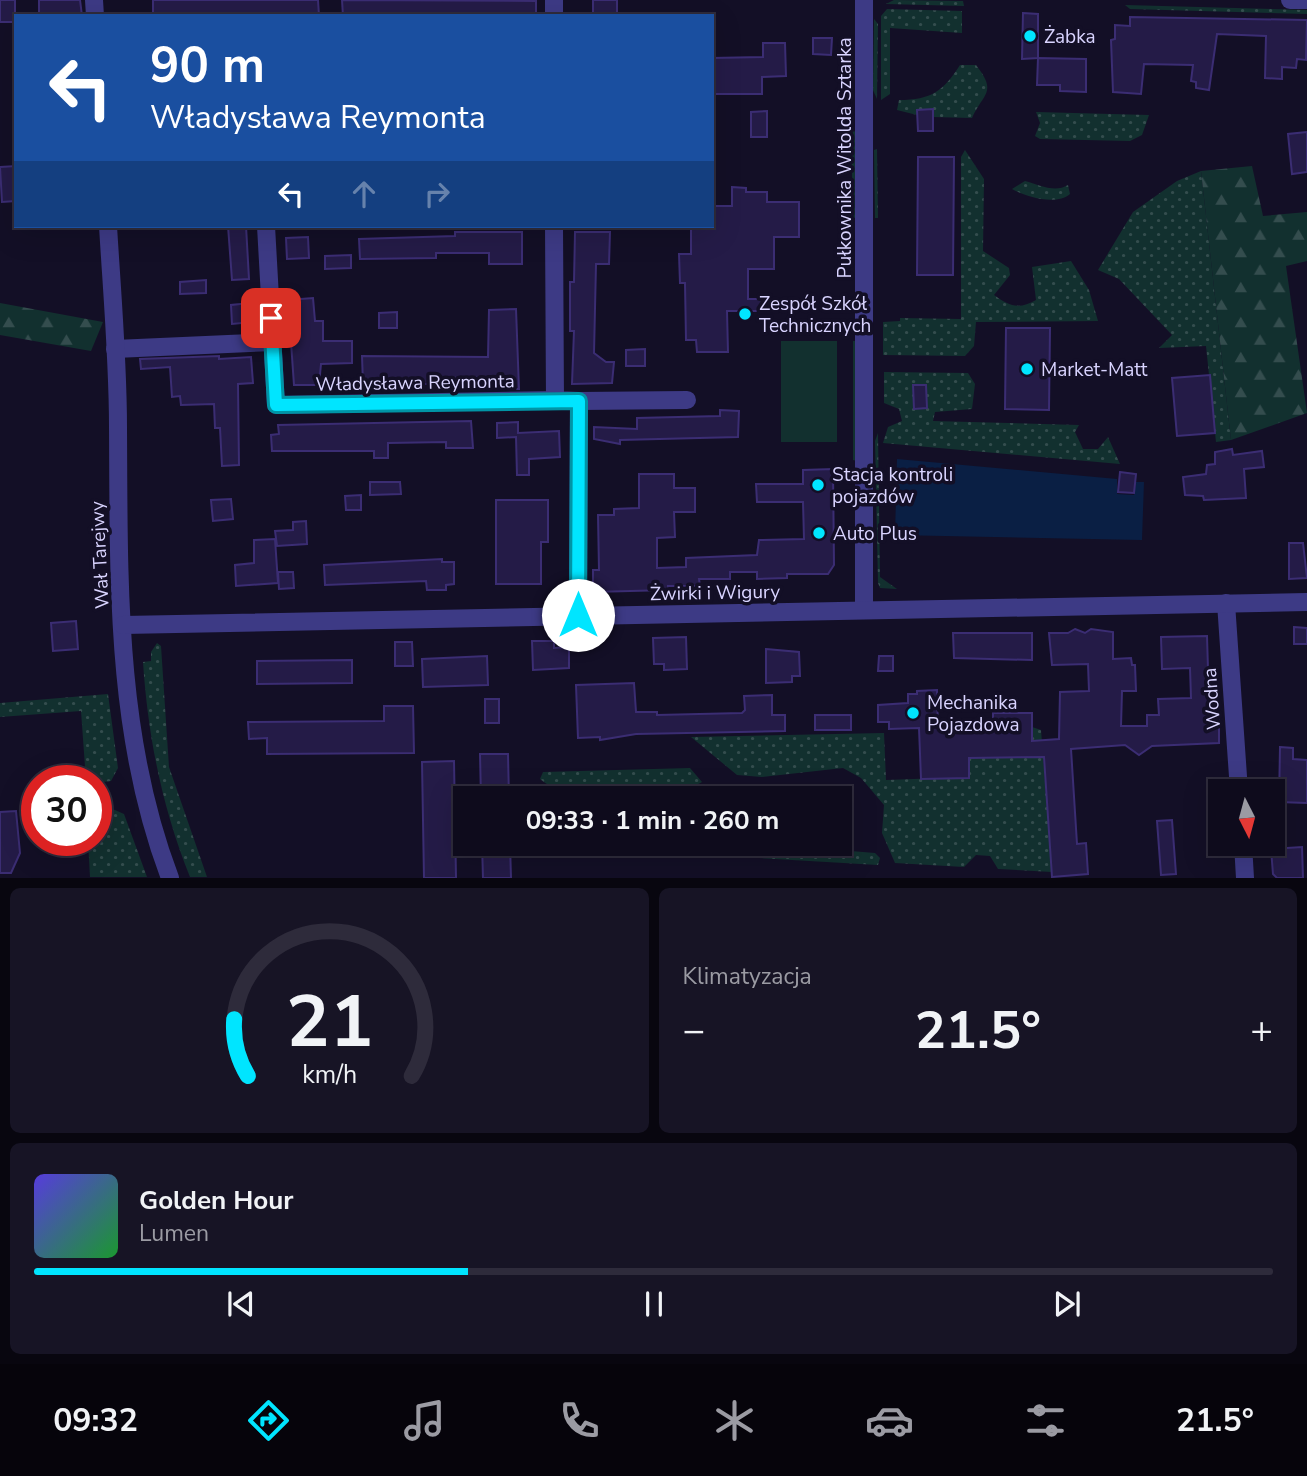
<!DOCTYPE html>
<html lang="pl">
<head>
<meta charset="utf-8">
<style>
  body { margin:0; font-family:"Nunito Sans",sans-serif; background:#171425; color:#f1f3f6; height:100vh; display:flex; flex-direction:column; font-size:26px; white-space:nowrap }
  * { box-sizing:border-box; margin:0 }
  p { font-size:23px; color:#9b9ba3 }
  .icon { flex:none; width:38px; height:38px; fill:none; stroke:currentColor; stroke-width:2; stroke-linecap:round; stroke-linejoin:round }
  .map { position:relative; height:878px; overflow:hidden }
  .sheet { display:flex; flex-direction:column; gap:10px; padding:10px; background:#08060f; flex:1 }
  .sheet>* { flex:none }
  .hud { position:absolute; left:14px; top:14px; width:700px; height:214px; border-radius:0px; box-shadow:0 7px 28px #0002,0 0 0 2px #2e2b3b; background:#1a4fa0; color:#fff; overflow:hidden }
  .needle { width:46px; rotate:174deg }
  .tools { position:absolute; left:1208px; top:779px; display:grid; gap:14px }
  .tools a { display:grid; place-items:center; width:77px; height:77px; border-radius:0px; background:#0e0b1c; box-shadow:0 7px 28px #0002,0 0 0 2px #2e2b3b; font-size:35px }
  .speed { position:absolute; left:21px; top:765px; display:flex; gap:14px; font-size:35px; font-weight:700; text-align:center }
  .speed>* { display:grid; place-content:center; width:91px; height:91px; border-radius:50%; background:#0e0b1c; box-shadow:0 7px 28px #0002,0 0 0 2px #2e2b3b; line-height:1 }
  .speed .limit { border:10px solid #d22; background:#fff; color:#111 }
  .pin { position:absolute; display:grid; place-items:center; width:60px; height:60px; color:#fff; margin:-30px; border-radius:14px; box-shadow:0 4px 10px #0006 }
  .me { position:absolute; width:77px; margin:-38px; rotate:0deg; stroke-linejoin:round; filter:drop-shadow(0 0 5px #0008) }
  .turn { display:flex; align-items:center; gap:24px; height:147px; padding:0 21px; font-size:32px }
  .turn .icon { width:91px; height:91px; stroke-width:2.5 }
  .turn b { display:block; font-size:49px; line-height:60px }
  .lanes { display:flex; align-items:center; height:66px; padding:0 21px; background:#0003; justify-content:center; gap:35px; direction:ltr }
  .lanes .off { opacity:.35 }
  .big { font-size:52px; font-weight:700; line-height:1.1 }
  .sheet .card { flex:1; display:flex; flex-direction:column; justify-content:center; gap:10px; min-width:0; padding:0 24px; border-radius:10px; background:#171425 }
  .sheet .dial { align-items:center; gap:0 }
  .dial svg { height:182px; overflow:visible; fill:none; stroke:#2e2b3b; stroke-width:7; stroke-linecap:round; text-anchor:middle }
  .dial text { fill:#f1f3f6; stroke:none }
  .song { display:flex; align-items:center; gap:21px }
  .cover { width:84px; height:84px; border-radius:10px; background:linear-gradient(135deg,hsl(250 70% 55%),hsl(130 70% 35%)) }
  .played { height:7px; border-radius:4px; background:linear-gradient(90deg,#00e5ff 35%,#2e2b3b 35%) }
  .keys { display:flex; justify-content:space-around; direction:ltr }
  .heat { display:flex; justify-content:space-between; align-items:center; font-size:38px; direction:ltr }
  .sheet .tiles { flex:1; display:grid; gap:10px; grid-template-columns:1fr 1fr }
  .card:last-child { grid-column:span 2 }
  .trip { position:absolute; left:453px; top:786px; width:399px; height:70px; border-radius:0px; background:#0e0b1c; box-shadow:0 7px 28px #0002,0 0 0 2px #2e2b3b; font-weight:700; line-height:70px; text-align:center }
  .dock { display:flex; height:112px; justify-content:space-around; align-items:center; background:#06040b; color:#9b9ba3 }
  .dock .icon { width:49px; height:49px }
  .dock .selected { color:#00e5ff }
  .dock b { font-size:32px; color:#f1f3f6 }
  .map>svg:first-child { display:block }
  .grass { fill:url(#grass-dots); fill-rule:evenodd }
  .forest { fill:url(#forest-firs) }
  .park { fill:#12302f }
  .water { fill:#0a1f44 }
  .building { fill:#241b47; stroke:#3b2d73; stroke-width:2 }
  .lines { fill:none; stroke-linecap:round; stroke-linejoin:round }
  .minor { stroke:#3d3a85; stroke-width:18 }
  .tertiary { stroke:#3d3a85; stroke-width:18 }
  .route-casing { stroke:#0095a6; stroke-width:18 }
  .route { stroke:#00e5ff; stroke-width:12 }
  .poi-dot { fill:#00e5ff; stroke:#130f26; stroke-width:2.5 }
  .labels { text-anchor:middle; stroke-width:7; stroke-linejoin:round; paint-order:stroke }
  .poi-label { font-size:19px; fill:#d9d4ff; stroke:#130f26; text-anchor:start }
  .street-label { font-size:19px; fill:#d9d4ff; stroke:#130f26 }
</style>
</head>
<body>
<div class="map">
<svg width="1307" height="878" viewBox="0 0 1307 878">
  <defs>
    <pattern id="grass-dots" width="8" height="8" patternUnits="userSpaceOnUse" patternTransform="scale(1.75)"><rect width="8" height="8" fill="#12302f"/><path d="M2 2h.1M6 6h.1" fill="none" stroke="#344d4e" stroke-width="1.8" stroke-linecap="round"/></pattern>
    <pattern id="forest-firs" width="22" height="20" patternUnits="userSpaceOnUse" patternTransform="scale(1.75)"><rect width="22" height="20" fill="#12302f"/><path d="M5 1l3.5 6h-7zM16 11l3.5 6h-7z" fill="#344d4e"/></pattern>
  </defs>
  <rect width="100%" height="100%" fill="#130f26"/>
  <g class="grass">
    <path d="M894 0 963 1 964 6 886 4Z"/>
    <path d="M1125 5 1307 10V14L1130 9Z"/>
    <path d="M887 9 962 11V33L890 28V94L881 100V16Z"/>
    <path d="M874 19 878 24 877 99 873 90Z"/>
    <path d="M960 65H976C998 93 983 93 972 118L933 117 932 109 918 110 917 115 897 110 899 100C932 100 943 91 960 65Z"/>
    <path d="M1036 112 1149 115 1142 135 1130 141 1040 139 1035 136 1040 123Z"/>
    <path d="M851 127 855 132 857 218H853Z"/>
    <path d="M877 149 878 218H875L874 150Z"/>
    <path d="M965 150 984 179 983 251 1009 268 1010 275 994 295C1009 306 1019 310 1036 300L1032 267 1071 261 1089 290 1098 321 976 322 974 346 965 356 883 355V322L900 321V318L961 319V157Z"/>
    <path d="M1201 171 1231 440 1216 442 1206 346 1159 348 1172 335 1119 279 1098 270 1133 212 1177 181Z"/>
    <path d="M1025 181C1039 185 1055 193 1068 185L1070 194C1056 206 1026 197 1012 189Z"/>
    <path d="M853 341H857V461L853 460Z"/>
    <path d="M884 372 968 373 975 384 972 409 935 412 933 421 1079 425 1075 432 1083 449H1098L1108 437 1120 464 883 443 888 427 902 421 899 409 884 403ZM914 385H926L927 408H914Z"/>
    <path d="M878 433 880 577 897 589 880 588 878 583 875 441Z"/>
    <path d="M157 643 161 646 169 767 207 877H190C162 807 148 737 143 662L151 661V652Z"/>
    <path d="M108 694 118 768 111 781 96 783V780H86L81 711 0 717V703Z"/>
    <path d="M968 727H1032L1041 730 1052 872 998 869 990 856 976 855 964 867 895 863 882 833 884 805 861 778 843 768 762 777 737 775 691 737 884 733 886 780 969 777Z"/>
    <path d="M690 768 702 782C665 804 631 798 591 790 584 789 581 792 575 794 563 796 549 786 540 779L543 772Z"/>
    <path d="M101 804 124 814 147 877H90L88 840H96V805Z"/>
    <path d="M608 844H713L725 848 723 855 668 853Z"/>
    <path d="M765 844 875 853 880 858 878 865 743 857 739 853 743 845Z"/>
  </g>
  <g class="forest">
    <path d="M1252 166 1263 216 1307 212V261L1286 266 1307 413 1231 440 1201 171Z"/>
    <path d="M0 303 103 322 91 351 0 335Z"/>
  </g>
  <rect class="park" x="781" y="341" width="56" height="101"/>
  <path class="water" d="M897 459 1117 479V494L1134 495 1136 482H1144L1142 540 895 535Z"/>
  <g class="building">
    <rect x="0" y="0" width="15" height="22"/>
    <path d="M39 0H80L82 16H39Z"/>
    <path d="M153 0H318L319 16H153Z"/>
    <path d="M342 0 536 1V16H343Z"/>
    <rect x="593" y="0" width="24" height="16"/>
    <path d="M1023 13 1038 14V58L1022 59Z"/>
    <path d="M1130 17 1307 20 1306 60 1297 59 1296 68 1282 67V79L1265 78 1266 36 1217 34 1209 90 1196 88V82L1191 81 1193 65 1144 64 1141 94 1113 92 1111 40 1115 39V25L1130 26Z"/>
    <path d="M813 38H832L831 55 813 54Z"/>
    <path d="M763 43H785L786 76 762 77V94H712V58L763 57Z"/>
    <path d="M1038 58 1086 59V92L1060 91V85H1037Z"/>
    <path d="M933 109V131H918L917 110Z"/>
    <path d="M767 111V137H751V112Z"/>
    <path d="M1307 132V172L1292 174 1288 134Z"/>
    <path d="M918 157H954L953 275H917Z"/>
    <path d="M16 166V201L2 202 0 167Z"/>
    <path d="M732 187 746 188V192H767V202H799V237H774V269H748V299H774V311H727L728 352H697L696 340H686L685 283H680L679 254H691V226H712V206H732Z"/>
    <path d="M228 226H246L249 279 232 280Z"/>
    <path d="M455 232H522V264H489V253H436V258L360 259 359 239 455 236Z"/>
    <path d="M575 232H610L609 264H596L594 353 606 362H614L612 383 572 384 574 331H570V282H574Z"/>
    <path d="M308 237 309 258 287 259 286 238Z"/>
    <path d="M351 255V268L325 269V256Z"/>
    <path d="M206 280V293L180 294V282Z"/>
    <path d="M313 298 315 321H323V341H352V363L321 364 319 385H294L288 300Z"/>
    <path d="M250 303 252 322 232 324 231 305Z"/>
    <path d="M516 309 519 389H499V377L438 378V384H363L362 356 488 357 489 310Z"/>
    <path d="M397 312V328H379V313Z"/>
    <path d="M1006 328H1050L1049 410 1005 409Z"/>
    <path d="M645 349V366H626V350Z"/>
    <path d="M219 356V359L251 357 253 383 238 384 239 465 222 466 220 428H215L214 404 181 405 180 396 172 397 170 367 141 369 140 359Z"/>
    <path d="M1210 375 1215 433 1177 436 1172 378Z"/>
    <path d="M913 385H926L927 408 914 409Z"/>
    <path d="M720 410 739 411 738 437 620 440V444L594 439V427L637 429V418L720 416Z"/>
    <path d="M471 421 473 448H446V442L388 443V458H374V451H272L271 435 279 434 278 425Z"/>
    <path d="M518 422V433L559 431 560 457 529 459V475H517L516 437 497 438V423Z"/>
    <path d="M1232 449 1233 455 1262 451 1264 467 1244 469 1246 498 1204 500 1203 496 1185 495 1183 477 1206 474 1207 465 1215 464V452Z"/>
    <path d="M833 469 834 565 828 574H787V578L757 579V572H730V579H699L700 586H668V590L593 592V570H599L598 515H614V509L639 508V474H674V488H695V512H674L675 537 657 538V568L686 567V558L757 555 759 540 804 539 803 502H757L756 484H803V470Z"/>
    <path d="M1120 472 1136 474 1134 493 1118 492Z"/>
    <path d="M370 482H400L401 494 370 495Z"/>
    <path d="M361 495V510H346L345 496Z"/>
    <path d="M231 499 233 519 213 521 211 500Z"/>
    <path d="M496 500H548V542H541V584H496Z"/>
    <path d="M306 521 307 544 277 546 275 531 293 530V522Z"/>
    <path d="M275 539 278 583 236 586 235 565 254 563V540Z"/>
    <path d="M1289 543H1303L1307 578 1289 579Z"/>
    <path d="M442 559V562H454V584L446 585V590H427L426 581 325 585 324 565Z"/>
    <path d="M278 572H293L294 588 279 589Z"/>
    <path d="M76 621 78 649 53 651 51 623Z"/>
    <path d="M1294 627 1307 628V644H1294Z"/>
    <path d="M1075 629 1085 633 1091 629 1113 632V659L1131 658 1132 665H1135L1136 691H1122L1121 726H1147V715H1159L1158 699 1191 698 1190 668 1162 669 1161 637 1207 636 1208 669H1213L1214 713H1219V743L1152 746 1139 755 1125 745 1071 749 1077 844 1086 843 1088 874 1052 877 1044 757 969 758V778L921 779 919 728 889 729V722H878V705L908 703V694H917V691L937 690 938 728 968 727V730L993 727V713H1032V741L1059 739 1060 692 1089 691 1088 664 1052 665 1049 633H1068Z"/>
    <path d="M953 633H1032V660L954 658Z"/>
    <path d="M686 637 687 669 664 670V664H654L653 638Z"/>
    <path d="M532 641H554V648L569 647V668L533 670Z"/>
    <path d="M395 642H412L413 666H395Z"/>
    <path d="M766 649 799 652 800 676H792V682L766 683Z"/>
    <path d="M487 656 488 685 423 687 422 659Z"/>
    <path d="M879 656H893V671H878Z"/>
    <path d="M352 660V683L257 684V661Z"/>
    <path d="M634 683 636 712H657V715L742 713 745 710 744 696 772 695V715H785V731L636 734 600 740V737L578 738 576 685Z"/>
    <rect x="485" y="699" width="14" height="24"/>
    <path d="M384 706H413L414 753 267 754V738L249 739 248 722 384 721Z"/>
    <rect x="815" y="715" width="36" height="15"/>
    <path d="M1280 747 1293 748V759L1307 760V803L1279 802Z"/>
    <path d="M480 754H508L509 798H481Z"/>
    <path d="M454 761 456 878H424L422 762Z"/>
    <path d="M16 811 20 853 11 873H0V812Z"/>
    <path d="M1172 820 1176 874 1161 875 1157 821Z"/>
    <path d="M482 844H510L511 878H483Z"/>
    <path d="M1302 847 1303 878H1277L1273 874 1271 849Z"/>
  </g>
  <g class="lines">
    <g class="minor">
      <path d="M554 0V16"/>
      <path d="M266 226 276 405 555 400"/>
      <path d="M554 226 555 400 579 401 578 615"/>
      <path d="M115 349 273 342"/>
      <path d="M579 401 687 400"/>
      <path d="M1226 603 1239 791"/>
      <path d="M864 610V0"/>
      <path d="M1243 844 1245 878"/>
    </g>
    <g class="tertiary">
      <path d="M94 0 95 16"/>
      <path d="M1290 0H1307"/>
      <path d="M108 226C112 293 118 360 118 427 119 579 115 734 170 878"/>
      <path d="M123 625 1307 602"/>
    </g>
  </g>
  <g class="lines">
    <g class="route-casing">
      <path id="route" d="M271 318 276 405 579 401 578 615"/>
    </g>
    <use href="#route" class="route"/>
  </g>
  <g class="poi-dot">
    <circle cx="1030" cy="36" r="7"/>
    <circle cx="745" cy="314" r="7"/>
    <circle cx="1027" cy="369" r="7"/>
    <circle cx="818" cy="485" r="7"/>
    <circle cx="819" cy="533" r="7"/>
    <circle cx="913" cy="713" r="7"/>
  </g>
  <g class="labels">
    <g class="poi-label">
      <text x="1044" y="43">Żabka</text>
      <text x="759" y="310">Zespół Szkół<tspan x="759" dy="22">Technicznych</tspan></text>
      <text x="1041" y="376">Market-Matt</text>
      <text x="832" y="481">Stacja kontroli<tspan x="832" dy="22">pojazdów</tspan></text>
      <text x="833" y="540">Auto Plus</text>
      <text x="927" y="709">Mechanika<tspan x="927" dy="22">Pojazdowa</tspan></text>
    </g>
    <g class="street-label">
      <text transform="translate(844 158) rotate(-90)" y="7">Pułkownika Witolda Sztarka</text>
      <text transform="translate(415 382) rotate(-1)" y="7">Władysława Reymonta</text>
      <text transform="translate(99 555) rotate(-93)" y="7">Wał Tarejwy</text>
      <text transform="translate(715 592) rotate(-1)" y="7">Żwirki i Wigury</text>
      <text transform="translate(1211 699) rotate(-94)" y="7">Wodna</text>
    </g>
  </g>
</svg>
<div class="tools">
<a><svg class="needle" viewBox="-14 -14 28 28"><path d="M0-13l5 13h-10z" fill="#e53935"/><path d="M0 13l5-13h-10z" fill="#9b9ba3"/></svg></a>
</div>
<div class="speed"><div class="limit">30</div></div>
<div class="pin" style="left:271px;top:318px;background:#d93025"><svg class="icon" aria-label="arrive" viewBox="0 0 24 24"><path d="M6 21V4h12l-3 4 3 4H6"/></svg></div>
<svg class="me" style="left:578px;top:615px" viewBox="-20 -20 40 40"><circle r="19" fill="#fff"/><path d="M0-13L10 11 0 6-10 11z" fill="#00e5ff"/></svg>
<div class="trip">09:33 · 1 min · 260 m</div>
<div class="hud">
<div class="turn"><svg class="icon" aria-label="left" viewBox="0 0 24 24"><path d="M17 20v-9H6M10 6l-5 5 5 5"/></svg><div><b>90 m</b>Władysława Reymonta</div></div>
<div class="lanes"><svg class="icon" aria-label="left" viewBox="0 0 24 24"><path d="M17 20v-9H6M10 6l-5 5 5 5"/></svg><svg class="icon off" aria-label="ahead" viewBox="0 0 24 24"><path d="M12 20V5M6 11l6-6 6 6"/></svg><svg class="icon off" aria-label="right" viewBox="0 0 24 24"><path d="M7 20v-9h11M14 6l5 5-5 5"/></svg></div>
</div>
</div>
<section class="sheet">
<div class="tiles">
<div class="card dial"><svg viewBox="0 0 100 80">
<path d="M14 69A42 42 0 1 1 86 69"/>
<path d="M14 69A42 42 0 0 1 8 44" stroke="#00e5ff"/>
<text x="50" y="56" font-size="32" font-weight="700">21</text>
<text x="50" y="72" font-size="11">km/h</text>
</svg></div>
<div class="card"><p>Klimatyzacja</p>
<div class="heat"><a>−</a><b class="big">21.5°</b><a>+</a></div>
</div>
<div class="card">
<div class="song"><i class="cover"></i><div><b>Golden Hour</b><p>Lumen</p></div></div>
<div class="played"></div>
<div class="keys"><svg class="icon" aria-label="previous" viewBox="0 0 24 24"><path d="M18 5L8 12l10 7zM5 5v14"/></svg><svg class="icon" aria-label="pause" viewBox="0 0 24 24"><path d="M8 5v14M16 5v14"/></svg><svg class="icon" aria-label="next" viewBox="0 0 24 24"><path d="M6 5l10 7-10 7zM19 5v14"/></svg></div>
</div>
</div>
</section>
<nav class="dock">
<b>09:32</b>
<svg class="icon selected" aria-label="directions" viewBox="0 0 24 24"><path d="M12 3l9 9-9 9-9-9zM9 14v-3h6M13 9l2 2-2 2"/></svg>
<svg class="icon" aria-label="music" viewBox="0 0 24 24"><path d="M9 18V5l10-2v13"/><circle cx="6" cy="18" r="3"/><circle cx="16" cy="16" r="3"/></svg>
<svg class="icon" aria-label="phone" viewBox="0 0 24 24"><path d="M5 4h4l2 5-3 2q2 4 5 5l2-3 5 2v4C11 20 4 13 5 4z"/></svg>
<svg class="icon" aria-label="climate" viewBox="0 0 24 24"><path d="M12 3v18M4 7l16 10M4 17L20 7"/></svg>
<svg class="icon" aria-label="car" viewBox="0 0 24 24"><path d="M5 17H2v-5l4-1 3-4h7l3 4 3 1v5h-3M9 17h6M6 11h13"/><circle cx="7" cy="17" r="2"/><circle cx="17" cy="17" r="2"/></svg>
<svg class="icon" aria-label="filters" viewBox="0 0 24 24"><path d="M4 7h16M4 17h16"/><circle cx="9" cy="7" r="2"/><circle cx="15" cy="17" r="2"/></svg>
<b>21.5°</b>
</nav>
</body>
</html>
